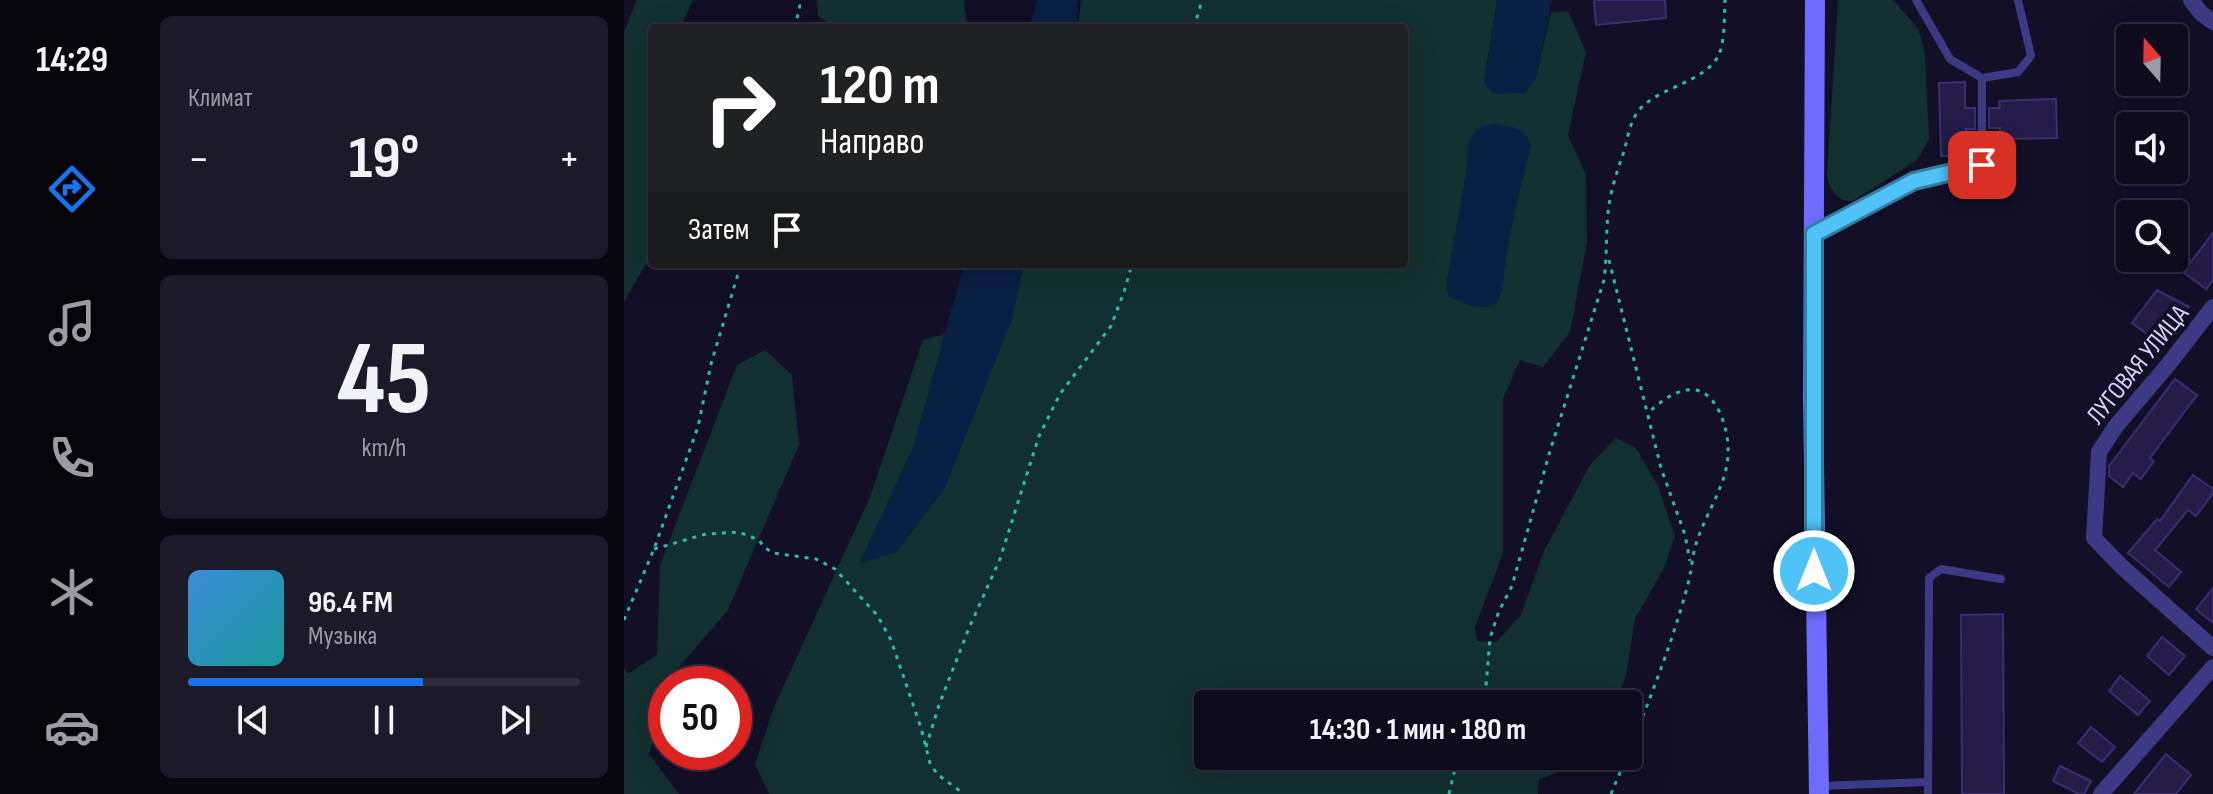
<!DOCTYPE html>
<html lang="ru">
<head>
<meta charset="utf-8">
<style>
  body { margin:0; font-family:"Sofia Sans Condensed",sans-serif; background:#1c1929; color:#f1f3f6; height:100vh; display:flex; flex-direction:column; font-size:30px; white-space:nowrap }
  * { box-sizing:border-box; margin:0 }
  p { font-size:26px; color:#9b9ba3 }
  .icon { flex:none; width:44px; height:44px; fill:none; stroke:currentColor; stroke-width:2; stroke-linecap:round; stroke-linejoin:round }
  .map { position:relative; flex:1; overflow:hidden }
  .side { display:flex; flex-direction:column; gap:16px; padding:16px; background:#08060f; width:480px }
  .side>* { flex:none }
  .hud { position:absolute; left:24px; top:24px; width:760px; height:244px; border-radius:8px; box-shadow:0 8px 32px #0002,0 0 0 2px #2e2b3b; background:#202124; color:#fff; overflow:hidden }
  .needle { width:52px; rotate:340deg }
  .controls { position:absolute; left:1492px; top:24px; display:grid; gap:16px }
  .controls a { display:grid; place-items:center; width:72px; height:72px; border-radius:8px; background:#0e0b1c; box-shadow:0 8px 32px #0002,0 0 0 2px #2e2b3b; font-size:40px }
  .speed { position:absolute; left:24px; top:666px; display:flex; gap:16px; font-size:40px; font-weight:700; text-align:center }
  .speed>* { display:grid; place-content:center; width:104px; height:104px; border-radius:50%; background:#0e0b1c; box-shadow:0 8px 32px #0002,0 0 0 2px #2e2b3b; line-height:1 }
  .speed .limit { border:12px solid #d22; background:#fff; color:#111 }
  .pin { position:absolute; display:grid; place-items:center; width:68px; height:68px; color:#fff; margin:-34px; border-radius:16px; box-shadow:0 4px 12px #0006 }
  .me { position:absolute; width:88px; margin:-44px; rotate:0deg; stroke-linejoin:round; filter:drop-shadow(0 0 6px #0008) }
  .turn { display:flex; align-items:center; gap:28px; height:168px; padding:0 40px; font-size:36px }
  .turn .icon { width:104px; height:104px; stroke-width:2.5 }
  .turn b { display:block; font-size:56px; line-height:68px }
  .then { display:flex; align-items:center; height:76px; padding:0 40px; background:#0003; gap:16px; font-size:30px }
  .big { font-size:60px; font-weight:700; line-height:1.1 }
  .side .widget { flex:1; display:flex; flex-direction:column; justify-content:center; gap:12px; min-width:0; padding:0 28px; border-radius:12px; background:#1c1929 }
  .side .dial { align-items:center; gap:0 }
  .dial b { font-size:104px; line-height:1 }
  .song { display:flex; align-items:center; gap:24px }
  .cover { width:96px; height:96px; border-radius:12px; background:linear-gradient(135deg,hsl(210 70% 55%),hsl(180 70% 35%)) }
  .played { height:8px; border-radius:4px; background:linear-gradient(90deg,#1a73e8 60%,#2e2b3b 60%) }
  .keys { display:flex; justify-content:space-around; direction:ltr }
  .heat { display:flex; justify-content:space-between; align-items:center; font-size:44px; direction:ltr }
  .trip { position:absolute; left:570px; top:690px; width:448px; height:80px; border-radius:8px; background:#0e0b1c; box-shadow:0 8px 32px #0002,0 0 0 2px #2e2b3b; font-weight:700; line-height:80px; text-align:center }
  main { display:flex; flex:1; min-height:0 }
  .menu { display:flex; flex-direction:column; width:144px; justify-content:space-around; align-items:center; background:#06040b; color:#9b9ba3 }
  .menu .icon { width:56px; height:56px }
  .menu .current { color:#1a73e8 }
  .menu b { font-size:36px; color:#f1f3f6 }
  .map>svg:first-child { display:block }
  .green { fill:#12302f }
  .water { fill:#0a1f44 }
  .building { fill:#241b47; stroke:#3b2d73; stroke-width:2 }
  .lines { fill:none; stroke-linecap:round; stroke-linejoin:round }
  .path { stroke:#2fb8b0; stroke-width:3; stroke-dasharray:4 6; stroke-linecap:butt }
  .lane { stroke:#3d3a85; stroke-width:8 }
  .street { stroke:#3d3a85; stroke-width:16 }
  .secondary { stroke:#6f6bff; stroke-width:20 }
  .route-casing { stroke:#337fa1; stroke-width:20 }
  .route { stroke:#4fc3f7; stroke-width:14 }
  .labels { text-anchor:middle; stroke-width:8; stroke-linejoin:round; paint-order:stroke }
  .street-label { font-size:26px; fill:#d9d4ff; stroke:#130f26 }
</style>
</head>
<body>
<main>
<nav class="menu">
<b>14:29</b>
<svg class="icon current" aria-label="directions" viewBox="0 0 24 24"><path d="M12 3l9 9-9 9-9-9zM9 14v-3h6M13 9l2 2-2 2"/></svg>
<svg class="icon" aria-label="music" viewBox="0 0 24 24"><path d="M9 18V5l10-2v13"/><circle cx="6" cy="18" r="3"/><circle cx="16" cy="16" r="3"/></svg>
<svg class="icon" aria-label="phone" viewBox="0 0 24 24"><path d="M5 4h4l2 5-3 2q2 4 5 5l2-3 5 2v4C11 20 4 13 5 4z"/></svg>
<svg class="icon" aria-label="climate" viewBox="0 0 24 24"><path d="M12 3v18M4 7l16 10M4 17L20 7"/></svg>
<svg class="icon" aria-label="car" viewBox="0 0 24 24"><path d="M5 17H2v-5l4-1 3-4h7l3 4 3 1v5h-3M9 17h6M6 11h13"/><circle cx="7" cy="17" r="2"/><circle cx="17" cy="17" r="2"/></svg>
</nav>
<section class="side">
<div class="widget"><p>Климат</p>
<div class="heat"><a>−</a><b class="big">19°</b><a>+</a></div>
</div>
<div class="widget dial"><b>45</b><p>km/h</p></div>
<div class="widget">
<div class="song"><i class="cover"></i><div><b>96.4 FM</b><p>Музыка</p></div></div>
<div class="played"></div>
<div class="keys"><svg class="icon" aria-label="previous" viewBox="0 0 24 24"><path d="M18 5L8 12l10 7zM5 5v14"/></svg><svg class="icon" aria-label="pause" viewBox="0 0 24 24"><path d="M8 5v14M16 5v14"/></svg><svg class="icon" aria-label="next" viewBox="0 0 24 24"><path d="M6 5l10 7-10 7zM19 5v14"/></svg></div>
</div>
</section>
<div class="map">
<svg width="1589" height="794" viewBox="0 0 1589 794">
  <rect width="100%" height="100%" fill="#130f26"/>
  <g class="green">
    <path d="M13 0H69L56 28H28V253L0 302V32Z"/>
    <path d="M193 0H340L343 28H211L194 16Z"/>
    <path d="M457 0H873L860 82 912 78 927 12 944 11 962 52 944 135 962 175 963 242 946 332 919 367 896 360 879 399V553L851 627 853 641 872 642 897 615 920 551 966 465 992 438 1012 448 1034 486 1051 536 1040 568 1011 619 1002 676 991 704H584V756H957L947 768 915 779 914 794H145L131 764 150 707 246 497 299 340 321 334 290 445 386 325 400 264H780V28H454Z"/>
    <path d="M1214 0H1269L1292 26 1297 36 1301 56 1305 139 1293 160 1229 201C1213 202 1206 190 1203 176Z"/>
    <path d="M141 350 168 375 175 445 104 610 49 674 46 684H42V696L25 754 55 794H0V668L4 674 33 655 36 565 113 365Z"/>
  </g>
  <g class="water">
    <path d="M413 0H454L453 28H405Z"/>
    <path d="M873 0H928L912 78 901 93 870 94 860 83Z"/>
    <path d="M871 124C890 128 900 126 907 145 897 186 886 227 881 268 879 278 880 296 871 304 858 313 836 302 824 296L822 285 842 173 844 145 850 133 859 126Z"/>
    <path d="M340 264H400L386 325 321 488 273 552 235 564 290 445Z"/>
  </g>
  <g class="building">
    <path d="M970 0H1041L1042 18 972 25Z"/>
    <path d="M1341 82V108H1351V129H1342L1343 156H1317L1315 83Z"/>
    <path d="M1432 99 1433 138 1376 139V128H1365V108H1376L1375 101Z"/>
    <path d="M1589 233V280L1582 289 1559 272Z"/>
    <path d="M1533 290 1565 307 1556 323 1539 346 1508 323Z"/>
    <path d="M1551 379 1573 395 1526 458 1530 461 1517 479 1509 473 1499 487 1485 476V466Z"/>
    <path d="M1569 475 1589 489V493L1572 516 1564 510 1531 550 1557 572 1545 587 1504 553 1533 519 1536 521Z"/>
    <path d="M1589 588V623L1572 609Z"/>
    <path d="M1379 614 1380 794H1338L1337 615Z"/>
    <path d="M1538 637 1561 656 1545 675 1523 656Z"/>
    <path d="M1496 676 1526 701 1514 715 1485 691Z"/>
    <path d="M1467 727 1491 747 1478 762 1454 743Z"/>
    <path d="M1542 754 1567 775 1552 794H1510Z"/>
    <path d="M1436 766 1467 781 1460 794H1455L1429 781Z"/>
  </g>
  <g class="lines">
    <g class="path">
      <path d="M171 28 177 0"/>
      <path d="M570 28 578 0"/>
      <path d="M985 260 1037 468 1061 535 1066 561"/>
      <path d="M30 549 82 534 115 532 135 540 140 547 149 553 192 559 211 569 253 615 267 640 297 728 306 763 313 774 340 794"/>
      <path d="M0 620 30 549 74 427 87 364 117 264"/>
      <path d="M855 704 862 686 866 638 875 611 888 586 926 451 980 280C983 257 982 235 984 213 986 191 994 169 1001 148 1004 135 1007 119 1016 109 1024 100 1036 94 1047 89 1102 64 1099 57 1101 0"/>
      <path d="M302 747 315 705 345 628 376 559 415 436 436 394 487 326 500 292 508 264"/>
      <path d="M1004 754C1026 698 1050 639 1065 580 1068 568 1068 556 1072 544 1081 514 1104 484 1104 452 1105 432 1095 395 1072 390 1054 387 1036 402 1024 413"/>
      <path d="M825 794 834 756"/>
      <path d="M987 794 1003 756"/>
    </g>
    <g class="lane">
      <path d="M1358 78 1394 72 1407 56 1394 0"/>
      <path d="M1191 233 1290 181 1358 165V78L1326 59 1292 0"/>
      <path d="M1195 786 1304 782"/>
      <path d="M1304 794 1305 578 1317 569 1377 579"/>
    </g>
    <g class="street">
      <path d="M1567 0 1577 13 1589 22"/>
      <path d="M1589 307 1544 365 1492 426 1475 452 1470 538 1497 566 1589 648"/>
      <path d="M1477 794 1589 667"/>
    </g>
    <path class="secondary" d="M1191 0 1189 397 1195 794"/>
  </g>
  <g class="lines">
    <g class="route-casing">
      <path id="route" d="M1190 571V234L1290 181 1358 165"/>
    </g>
    <use href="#route" class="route"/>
  </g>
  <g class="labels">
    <g class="street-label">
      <text transform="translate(1513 364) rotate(-51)" y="9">ЛУГОВАЯ УЛИЦА</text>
    </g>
  </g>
</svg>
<div class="controls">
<a><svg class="needle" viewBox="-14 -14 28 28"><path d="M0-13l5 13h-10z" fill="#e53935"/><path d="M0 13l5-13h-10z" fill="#9b9ba3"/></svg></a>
<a><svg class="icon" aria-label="sound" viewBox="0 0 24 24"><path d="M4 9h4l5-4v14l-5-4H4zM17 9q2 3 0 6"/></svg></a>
<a><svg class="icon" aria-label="search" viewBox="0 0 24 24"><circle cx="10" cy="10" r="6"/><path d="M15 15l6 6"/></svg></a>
</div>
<div class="speed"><div class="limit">50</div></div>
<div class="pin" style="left:1358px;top:165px;background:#d93025"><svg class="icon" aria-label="arrive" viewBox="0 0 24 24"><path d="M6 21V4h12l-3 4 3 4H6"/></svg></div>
<svg class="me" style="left:1190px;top:571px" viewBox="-20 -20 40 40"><circle r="17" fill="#4fc3f7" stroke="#fff" stroke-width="3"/><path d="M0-11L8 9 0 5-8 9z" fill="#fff"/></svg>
<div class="trip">14:30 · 1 мин · 180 m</div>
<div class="hud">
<div class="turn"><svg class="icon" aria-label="right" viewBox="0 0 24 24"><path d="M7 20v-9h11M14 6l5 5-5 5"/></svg><div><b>120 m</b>Направо</div></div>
<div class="then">Затем<svg class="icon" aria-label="arrive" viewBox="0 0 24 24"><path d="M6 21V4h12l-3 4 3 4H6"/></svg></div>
</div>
</div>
</main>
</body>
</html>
